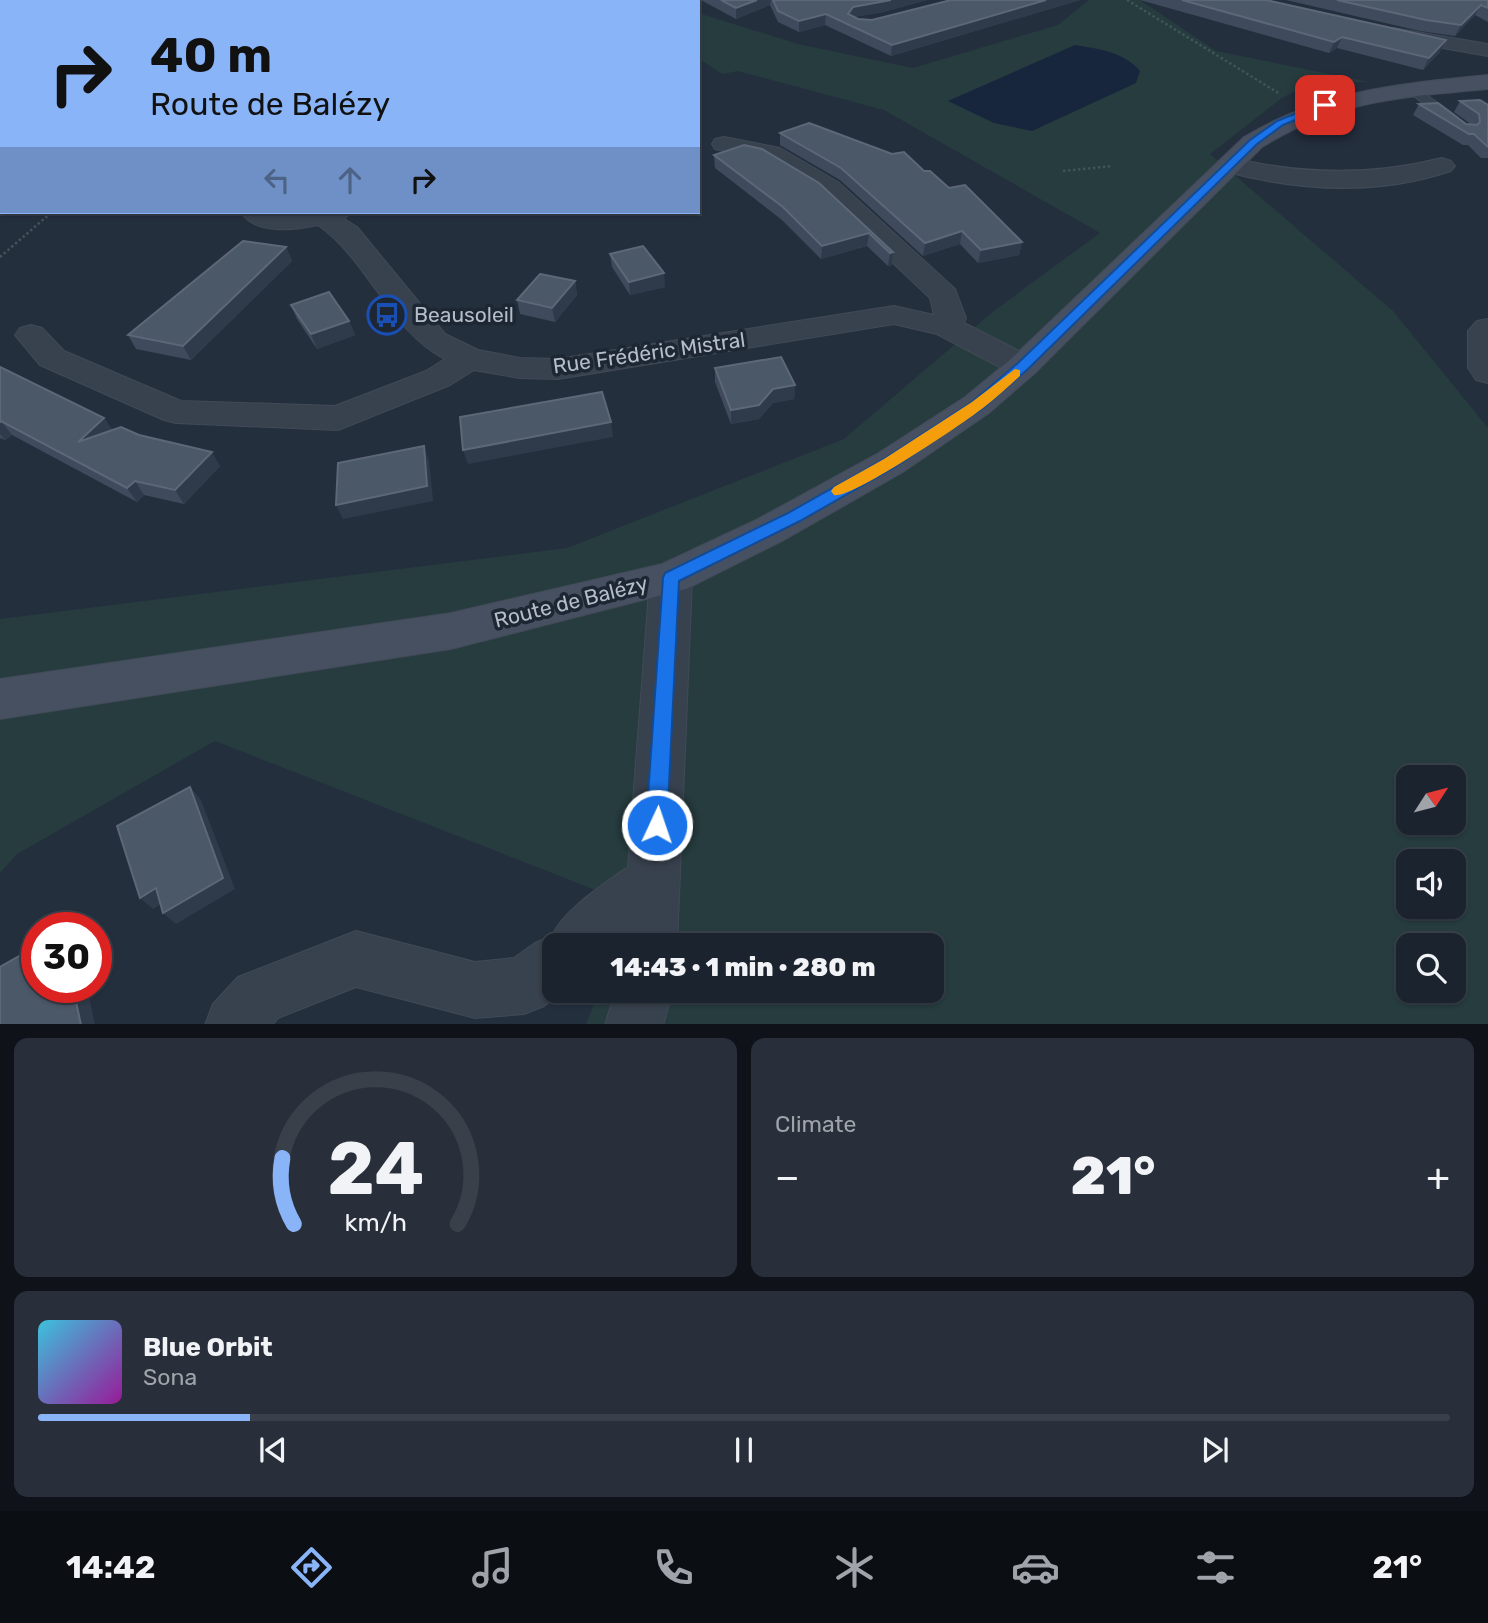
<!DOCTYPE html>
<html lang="en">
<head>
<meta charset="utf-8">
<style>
  body { margin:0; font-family:Rubik,sans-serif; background:#282f3a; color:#f1f3f6; height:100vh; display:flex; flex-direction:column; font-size:26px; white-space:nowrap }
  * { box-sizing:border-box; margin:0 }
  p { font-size:23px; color:#a0a4aa }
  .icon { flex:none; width:38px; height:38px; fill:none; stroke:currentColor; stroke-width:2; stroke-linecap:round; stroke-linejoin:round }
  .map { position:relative; height:1024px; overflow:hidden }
  .sheet { display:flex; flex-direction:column; gap:14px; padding:14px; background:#0f1319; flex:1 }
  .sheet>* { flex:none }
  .banner { position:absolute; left:0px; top:0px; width:700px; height:214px; box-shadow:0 2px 5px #0004,0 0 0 2px #39404a; background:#8ab4f8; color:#111; overflow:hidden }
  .needle { width:46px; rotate:54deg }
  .tools { position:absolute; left:1396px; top:765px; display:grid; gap:14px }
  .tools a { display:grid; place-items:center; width:70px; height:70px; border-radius:14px; background:#1b232e; box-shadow:0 2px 5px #0004,0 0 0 2px #39404a; font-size:35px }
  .speed { position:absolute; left:21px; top:912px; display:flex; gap:14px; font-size:35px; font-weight:700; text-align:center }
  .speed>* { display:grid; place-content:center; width:91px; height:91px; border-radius:50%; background:#1b232e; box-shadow:0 2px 5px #0004,0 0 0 2px #39404a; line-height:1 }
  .speed .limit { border:10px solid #d22; background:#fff; color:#111 }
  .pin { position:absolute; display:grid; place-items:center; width:60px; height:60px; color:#fff; margin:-30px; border-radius:14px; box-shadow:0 4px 10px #0006 }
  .me { position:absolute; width:77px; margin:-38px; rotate:3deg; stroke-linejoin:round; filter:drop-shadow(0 0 5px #0008) }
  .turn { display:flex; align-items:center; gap:24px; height:147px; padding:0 35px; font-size:32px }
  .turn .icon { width:91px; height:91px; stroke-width:2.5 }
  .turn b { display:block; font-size:49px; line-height:60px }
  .lanes { display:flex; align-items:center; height:66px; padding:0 35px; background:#0003; justify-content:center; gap:35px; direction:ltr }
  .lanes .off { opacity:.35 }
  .big { font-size:52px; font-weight:800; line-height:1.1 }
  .sheet .tile { flex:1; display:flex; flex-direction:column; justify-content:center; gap:10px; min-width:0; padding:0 24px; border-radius:14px; background:#282f3a }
  .sheet .dial { align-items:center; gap:0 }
  .dial svg { height:182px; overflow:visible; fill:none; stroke:#39404a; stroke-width:7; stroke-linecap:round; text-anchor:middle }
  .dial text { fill:#f1f3f6; stroke:none }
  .song { display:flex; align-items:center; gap:21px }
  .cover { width:84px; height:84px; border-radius:10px; background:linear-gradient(135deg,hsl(190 70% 55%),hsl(300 70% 35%)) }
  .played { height:7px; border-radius:4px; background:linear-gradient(90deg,#8ab4f8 15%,#39404a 15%) }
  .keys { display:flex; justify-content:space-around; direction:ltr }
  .heat { display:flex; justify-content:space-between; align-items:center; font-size:38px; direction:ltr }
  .sheet .tiles { flex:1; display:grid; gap:14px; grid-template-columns:1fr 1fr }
  .tile:last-child { grid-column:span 2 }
  .trip { position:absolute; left:542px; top:933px; width:402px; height:70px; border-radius:14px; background:#1b232e; box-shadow:0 2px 5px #0004,0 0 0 2px #39404a; font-weight:800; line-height:70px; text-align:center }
  .tab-bar { display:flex; height:112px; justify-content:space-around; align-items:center; background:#0b0e12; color:#a0a4aa }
  .tab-bar .icon { width:49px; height:49px }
  .tab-bar .current { color:#8ab4f8 }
  .tab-bar b { font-size:32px; color:#f1f3f6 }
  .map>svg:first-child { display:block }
  .green { fill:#263c3f; fill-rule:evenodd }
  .water { fill:#17263c }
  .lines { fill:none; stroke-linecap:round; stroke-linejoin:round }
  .lane-casing { stroke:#414a57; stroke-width:2 }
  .street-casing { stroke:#414a57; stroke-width:2 }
  .secondary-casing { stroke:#414a57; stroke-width:2 }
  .path { stroke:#3f5557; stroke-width:2.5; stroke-dasharray:2.5 2.5; stroke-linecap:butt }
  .lane { fill:#38414e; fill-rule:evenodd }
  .street { fill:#38414e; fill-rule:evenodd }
  .secondary { fill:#465061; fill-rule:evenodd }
  .wall { fill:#3f4b5c }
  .shaded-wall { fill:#2f3b4b }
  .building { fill:#4b5868; stroke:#5c6777; stroke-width:2 }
  .route { fill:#1a73e8; stroke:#114b97; stroke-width:2 }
  .slow { fill:#f59e0b }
  .labels { text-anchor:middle; stroke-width:7; stroke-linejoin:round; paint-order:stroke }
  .poi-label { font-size:21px; fill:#b4bcc9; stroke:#1d2633; text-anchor:start }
  .street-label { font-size:21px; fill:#b4bcc9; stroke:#1d2633 }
</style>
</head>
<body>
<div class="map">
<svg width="1488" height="1025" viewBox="0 0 1488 1025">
  <rect width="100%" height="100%" fill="#242f3e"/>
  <path class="green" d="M1089 0H1140L1216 51 1369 82 1311 83 1282 98 1210 154 1393 311 1488 428V1024H586L599 991 933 990V945H616L631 904 215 741 17 854 0 873V619L567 548 844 439 995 310 1100 233 884 110 738 71 722 74 698 58V13L798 44 913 68 1058 25ZM1409 777H1454V822H1409ZM1409 861H1454V906H1409ZM1409 945H1454V990H1409Z"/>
  <path class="water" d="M1075 45C1099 49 1124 52 1140 71L1136 83 1032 131 994 123 948 101Z"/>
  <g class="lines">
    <g class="lane-casing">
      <path id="lane" d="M1413 85 1457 117V123H1447L1409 92 1407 89Z"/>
    </g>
    <g class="street-casing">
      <g id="street">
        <rect x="471" y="0" width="18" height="2"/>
        <path d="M1393 28 1488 44V56L1386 38 1383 34 1386 30Z"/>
        <path d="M724 137 780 148 838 182 955 289 966 318 964 323 1035 359 1039 366 1035 373 1023 376 1011 373 937 334 894 324 558 379 520 378 474 370 450 385 338 430 176 423 164 420 40 365 15 335 20 328 31 325 42 328 64 351 181 401 335 406 426 371 445 359C390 331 369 261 318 225 295 230 255 235 241 212H351L344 219 357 227 445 334 478 350 520 358 558 359 894 306 934 315 930 298 820 194 763 159 715 149 712 144 715 139Z"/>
        <path d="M1229 157C1301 175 1370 176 1442 158L1451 161 1455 166 1451 171C1376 196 1295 191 1220 170L1216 165 1220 160Z"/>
        <path d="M0 198 2 212H11L0 214Z"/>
        <path d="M1488 319V383L1476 380 1468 368V331L1477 321Z"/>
        <path d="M671 562 686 567 692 578 677 945H621L622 939 616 945H555V990H565L544 1006 524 1014 475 1018 356 987 278 1018 272 1025H205L213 1004 238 977 356 931 475 962 514 958 535 943 552 936C563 910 604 884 628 867L650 578 656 567Z"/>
        <path d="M616 990H673L663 1025H605Z"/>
      </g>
    </g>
    <g class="secondary-casing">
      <path id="secondary" d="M1488 75V89C1402 97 1337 100 1262 147L1035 373 989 413 903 472 784 540 686 589 451 649 0 719V679L451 613 662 564 756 520 877 454 965 397 1011 359 1244 137C1323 90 1399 84 1488 75Z"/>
    </g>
    <g class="path">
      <path d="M1127 0 1280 94"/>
      <path d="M1063 171 1112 166"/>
      <path d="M0 257 52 212"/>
    </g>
    <use href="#lane" class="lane"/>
    <use href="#street" class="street"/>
    <use href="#secondary" class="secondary"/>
  </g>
  <g class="wall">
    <path d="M701 0H927L883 12 854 17 858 19 872 20 951 0H1080L891 56 825 25 799 32 778 22 770 5 736 19Z"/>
    <path d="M1140 0H1266L1440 52 1423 70 1337 48 1329 53Z"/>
    <path d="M1286 0H1488V22L1475 15 1455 36 1420 31Z"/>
    <path d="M1460 101 1488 105V158H1481L1468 145H1463L1413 115 1419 104 1466 124 1472 125 1454 112Z"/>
    <path d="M780 133 924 171 949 188 1022 242 1019 255 978 263 960 244 923 256 840 180 780 145Z"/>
    <path d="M762 149 893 252 892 265 888 266 867 246 821 259 782 220 715 168 714 155Z"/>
    <path d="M286 247 292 261 191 360 136 349 128 335Z"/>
    <path d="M610 254 665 287 630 295 612 267Z"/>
    <path d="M575 281 577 295 555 322 520 314 517 300Z"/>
    <path d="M291 305 349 321 355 335 317 349 297 319Z"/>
    <path d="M0 367 104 418 112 430 139 435 220 466 184 504 144 495 137 502 12 435 5 440 0 438Z"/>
    <path d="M715 368 795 385 794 399 773 403 759 419 731 424 715 382Z"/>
  </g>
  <g class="shaded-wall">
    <path d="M757 0H771L770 5 736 19V8Z"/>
    <path d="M891 0H927L883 12 853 17 847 25 848 14 853 7Z"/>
    <path d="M1046 0H1080L891 56 892 45Z"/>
    <path d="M1481 5 1475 15 1455 36 1461 25Z"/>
    <path d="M826 14 825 25 799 32V21Z"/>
    <path d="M1342 37 1337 48 1329 53 1334 42Z"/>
    <path d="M1446 40 1440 52 1423 70 1429 58Z"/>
    <rect x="0" y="106" width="2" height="13"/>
    <path d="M962 231 960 244 923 256 925 243Z"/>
    <path d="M869 233 867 246 821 259 822 246Z"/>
    <path d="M1022 242 1019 255 978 263 981 250Z"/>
    <path d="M286 247 292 261 191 360 183 346Z"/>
    <path d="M893 252 892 265 888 266 890 253Z"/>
    <path d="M664 273 665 287 630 295 629 282Z"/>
    <path d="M575 281 577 295 555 322 552 308Z"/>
    <path d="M349 321 355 335 317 349 311 334Z"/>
    <path d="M795 385 794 399 773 403 759 419 731 424V410L773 389Z"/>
    <path d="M104 418 114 432 78 442Z"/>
    <path d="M1 421 12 435 5 440 0 434V422Z"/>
    <path d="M611 422 613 437 468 464 463 450Z"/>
    <path d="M424 446 429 461 433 501 343 519 336 505Z"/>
    <path d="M212 452 220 466 184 504 175 490Z"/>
    <path d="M135 481 144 495 137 502 127 488Z"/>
    <path d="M190 787 201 800 235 889 176 924 163 913Z"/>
    <path d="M156 888 169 899 153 909 140 898Z"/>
    <path d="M73 987H87L95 1025H81Z"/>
  </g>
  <g class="building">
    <path d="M57 0H437L439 2H54Z"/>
    <path d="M721 0H757L736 8Z"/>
    <path d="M773 0H891L853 7 848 14 858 19 872 20 951 0H1046L892 45 826 14 799 21 778 11Z"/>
    <path d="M1182 0H1266L1446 40 1429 58 1342 37 1334 42Z"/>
    <path d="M1337 0H1488V8L1481 5 1461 25 1426 20Z"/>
    <path d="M2 29V106H0V30Z"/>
    <path d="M1480 100 1488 105V147L1474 134H1469L1419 104 1438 103 1466 124 1477 125 1480 122 1479 114 1460 101Z"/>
    <path d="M809 123 892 154 904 152 924 171H930L949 188 965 185 1022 242 981 250 962 231 925 243 841 168 780 133Z"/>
    <path d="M744 145 762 149 819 183 893 252 890 253 869 233 822 246 783 207 714 155Z"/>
    <path d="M243 241 286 247 183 346 128 335Z"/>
    <path d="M643 246 664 273 629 282 610 254Z"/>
    <path d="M540 274 575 281 552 308 517 300Z"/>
    <path d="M329 292 349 321 311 334 291 305Z"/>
    <path d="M781 357 795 385 773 389 759 405 731 410 715 368Z"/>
    <path d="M0 367 104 418 78 442 121 427 139 435 212 452 175 490 135 481 127 488 1 421 0 422Z"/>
    <path d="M602 392 611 422 463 450 460 417Z"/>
    <path d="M424 446 427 486 336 505 338 463Z"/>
    <path d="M190 787 223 878 163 913 156 888 140 898 117 826Z"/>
    <path d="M37 946V987H73L81 1025H0V967Z"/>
  </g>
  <path class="route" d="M1325 102 1329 105 1328 107 1283 125 1257 144 1028 369 982 409 895 467 800 521 679 581 667 825 664 833 657 836 650 833 646 825 663 578 665 573 788 513 884 459 972 402 1018 363 1250 140 1277 121Z"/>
  <path class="slow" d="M1015 369 1020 370V376C1008 387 996 398 983 408 964 423 850 500 834 495L831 491 834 487 884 459 972 402Z"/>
  <defs>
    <g id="bus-ring" transform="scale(2.0125)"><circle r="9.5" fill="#1d2633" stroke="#1a4fb4" stroke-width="1.5"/><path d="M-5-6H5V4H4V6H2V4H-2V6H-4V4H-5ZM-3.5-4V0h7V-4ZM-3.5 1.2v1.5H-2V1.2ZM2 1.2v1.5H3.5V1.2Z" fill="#1a4fb4"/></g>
  </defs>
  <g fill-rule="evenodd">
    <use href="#bus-ring" x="387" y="315"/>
  </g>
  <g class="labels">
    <g class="poi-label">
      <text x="414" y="322">Beausoleil</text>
    </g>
    <g class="street-label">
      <text transform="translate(649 353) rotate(-8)" y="7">Rue Frédéric Mistral</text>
      <text transform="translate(571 602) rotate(-14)" y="7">Route de Balézy</text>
    </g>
  </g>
</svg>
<div class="tools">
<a><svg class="needle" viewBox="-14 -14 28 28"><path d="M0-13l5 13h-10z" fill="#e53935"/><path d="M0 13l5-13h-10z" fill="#a0a4aa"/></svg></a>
<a><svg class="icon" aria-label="sound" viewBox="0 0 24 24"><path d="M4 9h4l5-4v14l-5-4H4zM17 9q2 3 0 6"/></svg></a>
<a><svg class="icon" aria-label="search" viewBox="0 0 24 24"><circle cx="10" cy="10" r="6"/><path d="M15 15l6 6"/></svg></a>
</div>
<div class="speed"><div class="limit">30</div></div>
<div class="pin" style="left:1325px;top:105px;background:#d93025"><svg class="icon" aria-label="arrive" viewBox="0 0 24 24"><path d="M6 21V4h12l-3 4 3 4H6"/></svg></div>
<svg class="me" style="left:657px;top:825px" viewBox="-20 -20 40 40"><circle r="17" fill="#1a73e8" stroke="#fff" stroke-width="3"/><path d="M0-11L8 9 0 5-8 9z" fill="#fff"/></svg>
<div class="trip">14:43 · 1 min · 280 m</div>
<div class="banner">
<div class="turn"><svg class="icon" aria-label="right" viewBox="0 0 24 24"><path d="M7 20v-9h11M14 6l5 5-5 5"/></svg><div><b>40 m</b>Route de Balézy</div></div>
<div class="lanes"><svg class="icon off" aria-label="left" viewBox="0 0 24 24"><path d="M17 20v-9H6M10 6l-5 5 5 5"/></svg><svg class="icon off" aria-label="ahead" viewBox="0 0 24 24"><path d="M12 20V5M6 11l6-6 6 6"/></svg><svg class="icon" aria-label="right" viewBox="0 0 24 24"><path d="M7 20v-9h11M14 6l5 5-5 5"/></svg></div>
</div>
</div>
<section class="sheet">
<div class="tiles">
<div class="tile dial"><svg viewBox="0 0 100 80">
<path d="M14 69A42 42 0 1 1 86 69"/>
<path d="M14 69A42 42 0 0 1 9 40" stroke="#8ab4f8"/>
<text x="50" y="56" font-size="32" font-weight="700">24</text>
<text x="50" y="72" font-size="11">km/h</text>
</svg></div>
<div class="tile"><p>Climate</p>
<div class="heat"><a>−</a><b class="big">21°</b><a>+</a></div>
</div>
<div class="tile">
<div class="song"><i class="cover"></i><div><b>Blue Orbit</b><p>Sona</p></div></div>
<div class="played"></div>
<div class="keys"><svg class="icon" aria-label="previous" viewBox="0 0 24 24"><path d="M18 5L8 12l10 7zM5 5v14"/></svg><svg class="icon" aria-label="pause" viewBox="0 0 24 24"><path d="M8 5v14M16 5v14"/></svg><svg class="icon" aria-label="next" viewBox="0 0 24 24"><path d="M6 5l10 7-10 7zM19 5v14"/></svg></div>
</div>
</div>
</section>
<nav class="tab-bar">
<b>14:42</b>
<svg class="icon current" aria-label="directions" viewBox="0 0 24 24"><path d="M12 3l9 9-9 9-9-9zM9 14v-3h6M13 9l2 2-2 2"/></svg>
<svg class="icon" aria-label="music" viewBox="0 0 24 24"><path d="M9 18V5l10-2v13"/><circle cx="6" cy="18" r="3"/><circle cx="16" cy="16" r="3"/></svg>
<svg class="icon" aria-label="phone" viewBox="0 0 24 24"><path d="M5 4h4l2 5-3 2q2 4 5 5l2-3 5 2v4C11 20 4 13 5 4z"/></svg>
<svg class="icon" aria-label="climate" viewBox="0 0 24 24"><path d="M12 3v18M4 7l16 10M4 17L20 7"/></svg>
<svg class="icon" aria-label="car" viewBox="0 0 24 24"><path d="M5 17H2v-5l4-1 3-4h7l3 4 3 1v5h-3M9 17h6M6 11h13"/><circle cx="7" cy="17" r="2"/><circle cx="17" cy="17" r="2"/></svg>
<svg class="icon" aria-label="filters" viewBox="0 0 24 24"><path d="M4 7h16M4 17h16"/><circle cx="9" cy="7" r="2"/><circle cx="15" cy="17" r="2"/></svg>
<b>21°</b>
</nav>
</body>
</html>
